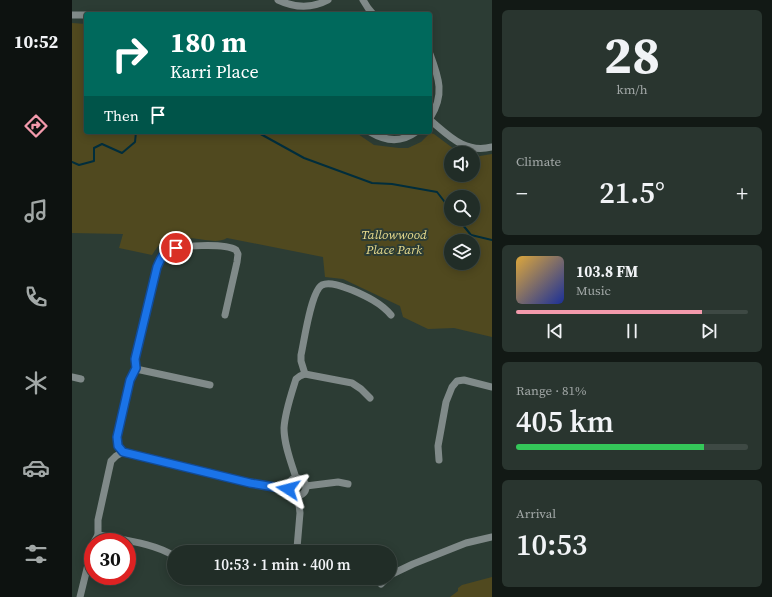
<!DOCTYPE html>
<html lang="en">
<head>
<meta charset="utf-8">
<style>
  body { margin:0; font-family:"Source Serif 4",serif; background:#29352f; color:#f1f3f6; height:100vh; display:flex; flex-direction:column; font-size:15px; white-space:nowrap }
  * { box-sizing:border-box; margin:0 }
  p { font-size:13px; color:#a2a8a7 }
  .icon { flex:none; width:22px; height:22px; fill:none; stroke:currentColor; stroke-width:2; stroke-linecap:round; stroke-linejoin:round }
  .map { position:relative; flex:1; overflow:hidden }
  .panel { display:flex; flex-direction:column; gap:10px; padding:10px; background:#121915; width:280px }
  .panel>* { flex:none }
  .hud { position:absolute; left:12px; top:12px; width:348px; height:122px; border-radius:4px; box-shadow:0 2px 10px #0003,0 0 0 1px #3e4944; background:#00695c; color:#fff; overflow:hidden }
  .fabs { position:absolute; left:372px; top:146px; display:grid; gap:8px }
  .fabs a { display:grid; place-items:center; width:36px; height:36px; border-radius:50%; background:#212d27; box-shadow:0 2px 10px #0003,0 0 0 1px #3e4944; font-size:20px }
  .speed { position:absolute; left:12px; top:533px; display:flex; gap:8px; font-size:20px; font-weight:700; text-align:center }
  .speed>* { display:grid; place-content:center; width:52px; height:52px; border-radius:50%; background:#212d27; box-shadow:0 2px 10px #0003,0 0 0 1px #3e4944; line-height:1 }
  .speed .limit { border:6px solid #d22; background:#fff; color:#111 }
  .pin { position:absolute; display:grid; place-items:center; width:34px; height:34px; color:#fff; margin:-17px; border:2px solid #fff; border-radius:50%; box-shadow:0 1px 4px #0007 }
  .me { position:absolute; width:44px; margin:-22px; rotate:279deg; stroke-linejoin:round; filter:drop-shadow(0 0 3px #0008) }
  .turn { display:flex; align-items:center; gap:14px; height:84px; padding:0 20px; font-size:18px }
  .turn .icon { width:52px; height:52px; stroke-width:2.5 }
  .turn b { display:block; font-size:28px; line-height:34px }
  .then { display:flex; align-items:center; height:38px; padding:0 20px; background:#0003; gap:8px; font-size:15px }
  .big { font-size:30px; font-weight:600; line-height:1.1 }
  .panel .card { flex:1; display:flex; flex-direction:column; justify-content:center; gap:6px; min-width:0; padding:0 14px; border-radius:6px; background:#29352f }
  .panel .dial { align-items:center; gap:0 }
  .dial b { font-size:52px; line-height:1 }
  .song { display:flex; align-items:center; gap:12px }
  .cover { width:48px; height:48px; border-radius:6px; background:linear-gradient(135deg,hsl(40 70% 55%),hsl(230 70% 35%)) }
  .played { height:4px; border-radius:2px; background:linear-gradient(90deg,#f39aac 80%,#3e4944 80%) }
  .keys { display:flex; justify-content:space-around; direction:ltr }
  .heat { display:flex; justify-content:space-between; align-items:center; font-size:22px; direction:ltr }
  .charge { height:6px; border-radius:3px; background:linear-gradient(90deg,#34c759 81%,#3e4944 0) }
  .trip { position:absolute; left:95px; top:545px; width:230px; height:40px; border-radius:20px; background:#212d27; box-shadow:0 2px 10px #0003,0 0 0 1px #3e4944; font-weight:600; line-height:40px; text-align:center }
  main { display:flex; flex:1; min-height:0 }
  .tab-bar { display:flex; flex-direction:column; width:72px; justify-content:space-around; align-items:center; background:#0d1210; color:#a2a8a7 }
  .tab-bar .icon { width:28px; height:28px }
  .tab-bar .current { color:#f39aac }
  .tab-bar b { font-size:18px; color:#f1f3f6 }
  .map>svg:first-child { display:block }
  .park { fill:#50491f; fill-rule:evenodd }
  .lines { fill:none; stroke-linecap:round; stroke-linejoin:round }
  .stream { stroke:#002d3c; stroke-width:2 }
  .minor { stroke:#808a89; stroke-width:7 }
  .route-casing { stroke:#114b97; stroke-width:10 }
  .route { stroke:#1a73e8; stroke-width:7 }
  .labels { text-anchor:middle; stroke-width:4; stroke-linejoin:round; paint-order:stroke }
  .park-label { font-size:13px; font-style:italic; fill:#e7db8e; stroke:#2c3c34 }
</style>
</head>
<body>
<main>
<nav class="tab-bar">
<b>10:52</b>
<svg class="icon current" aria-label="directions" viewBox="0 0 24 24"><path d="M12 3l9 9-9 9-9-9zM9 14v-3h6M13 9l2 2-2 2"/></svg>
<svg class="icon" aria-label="music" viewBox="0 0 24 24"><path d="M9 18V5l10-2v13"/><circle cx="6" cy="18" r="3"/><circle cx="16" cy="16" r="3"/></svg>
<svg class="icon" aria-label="phone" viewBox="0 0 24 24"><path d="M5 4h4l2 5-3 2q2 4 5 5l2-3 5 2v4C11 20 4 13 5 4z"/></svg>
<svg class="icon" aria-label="climate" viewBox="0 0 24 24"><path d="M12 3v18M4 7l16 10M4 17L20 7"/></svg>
<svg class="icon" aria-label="car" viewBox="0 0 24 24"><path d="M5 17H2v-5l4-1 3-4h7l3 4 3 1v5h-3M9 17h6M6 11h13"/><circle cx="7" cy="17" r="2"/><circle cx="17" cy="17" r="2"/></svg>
<svg class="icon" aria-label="filters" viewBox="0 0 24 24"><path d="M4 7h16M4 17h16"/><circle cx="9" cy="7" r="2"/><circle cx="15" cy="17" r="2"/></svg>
</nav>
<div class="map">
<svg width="420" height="597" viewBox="0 0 420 597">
  <rect width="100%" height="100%" fill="#2c3c34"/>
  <g class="park">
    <path d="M0 23 14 24V132H283L302 145 327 148H336L349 142 358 133 362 134 382 149 390 153H379V175H401V155L408 156 420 154V337L382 328 356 329 331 317 328 306 271 279 253 277 251 257 155 238C148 242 141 241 133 240 121 238 101 235 90 243 85 246 83 251 80 255L47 248 51 234 0 233ZM379 197H401V219H379ZM379 241H401V263H379Z"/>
    <path d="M420 577V597H378L386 591V588L390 585Z"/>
  </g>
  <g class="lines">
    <g class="stream">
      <path d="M185 132 232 158 300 183 320 184 365 192 379 210"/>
      <path d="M0 162 7 165 22 161V148L30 144 50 153 63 142 64 132"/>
      <path d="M386 219 399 235 420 240"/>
    </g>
    <g class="minor">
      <path d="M206 0C223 8 239 9 256 0"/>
      <path d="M291 0 296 8 301 14"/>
      <path d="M0 15H14"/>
      <path d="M358 54C367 78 373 95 358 118"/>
      <path d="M358 120C377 136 393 154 420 147"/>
      <path d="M298 132C313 141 329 143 344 132"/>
      <path d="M64 369 138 385"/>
      <path d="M233 374 280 383 289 389 298 398"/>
      <path d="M0 377 9 379"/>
      <path d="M51 452 46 446 45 437 58 380 64 369 63 359 85 267C88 260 89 255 95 251 106 245 153 243 164 250L166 254 165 262 153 315"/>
      <path d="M367 460 366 446 374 402 380 387 385 381 392 380 420 387"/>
      <circle cx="225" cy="487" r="9"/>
      <path d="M224 478C219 462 212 445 212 428 213 412 219 395 224 379L228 376 233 374 229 361V355C232 342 239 291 250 285 258 281 272 287 280 290 294 296 309 303 319 315"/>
      <path d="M234 486 266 482 276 484"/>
      <path d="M26 535C50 540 82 543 102 556"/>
      <path d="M22 542 26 535V520L39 461 44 456 51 452 178 483 208 488 216 487"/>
      <path d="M225 548 228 513 226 496"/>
      <path d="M318 575 341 564 394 543 420 537"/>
      <path d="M309 584 315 578"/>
      <path d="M8 597 21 544"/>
    </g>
  </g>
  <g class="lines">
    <g class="route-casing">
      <path id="route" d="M104 248C90 253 91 254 85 267L63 359 64 368 58 380 45 437 46 446 51 452 178 483 208 488 216 487V489"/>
    </g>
    <use href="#route" class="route"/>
  </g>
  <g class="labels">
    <g class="park-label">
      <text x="322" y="239">Tallowwood<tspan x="322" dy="15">Place Park</tspan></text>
    </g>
  </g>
</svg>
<div class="fabs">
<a><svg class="icon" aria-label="sound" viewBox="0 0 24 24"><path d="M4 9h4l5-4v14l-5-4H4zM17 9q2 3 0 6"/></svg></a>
<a><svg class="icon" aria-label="search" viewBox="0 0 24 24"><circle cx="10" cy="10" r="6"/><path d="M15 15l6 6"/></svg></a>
<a><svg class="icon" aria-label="layers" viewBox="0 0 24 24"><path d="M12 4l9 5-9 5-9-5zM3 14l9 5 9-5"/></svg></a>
</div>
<div class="speed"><div class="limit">30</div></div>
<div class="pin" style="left:104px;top:248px;background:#d93025"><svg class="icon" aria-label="arrive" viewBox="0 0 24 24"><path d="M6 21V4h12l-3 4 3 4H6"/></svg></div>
<svg class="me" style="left:216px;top:489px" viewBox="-20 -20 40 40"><path d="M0-17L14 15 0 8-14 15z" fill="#1a73e8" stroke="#fff" stroke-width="4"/></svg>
<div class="trip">10:53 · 1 min · 400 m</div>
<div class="hud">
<div class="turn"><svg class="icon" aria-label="right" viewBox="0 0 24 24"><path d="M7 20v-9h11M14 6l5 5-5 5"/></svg><div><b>180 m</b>Karri Place</div></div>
<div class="then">Then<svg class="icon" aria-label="arrive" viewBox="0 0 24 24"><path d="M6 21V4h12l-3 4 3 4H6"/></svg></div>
</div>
</div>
<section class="panel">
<div class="card dial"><b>28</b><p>km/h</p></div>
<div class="card"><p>Climate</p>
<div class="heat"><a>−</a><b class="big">21.5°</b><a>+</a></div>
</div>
<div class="card">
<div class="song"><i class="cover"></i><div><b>103.8 FM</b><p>Music</p></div></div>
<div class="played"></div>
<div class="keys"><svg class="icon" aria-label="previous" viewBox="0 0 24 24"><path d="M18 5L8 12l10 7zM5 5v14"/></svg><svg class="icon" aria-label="pause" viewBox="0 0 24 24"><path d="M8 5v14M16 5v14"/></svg><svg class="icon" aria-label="next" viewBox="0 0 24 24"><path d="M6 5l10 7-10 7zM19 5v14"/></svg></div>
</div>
<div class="card"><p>Range · 81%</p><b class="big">405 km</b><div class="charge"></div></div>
<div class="card"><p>Arrival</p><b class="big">10:53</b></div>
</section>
</main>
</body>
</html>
